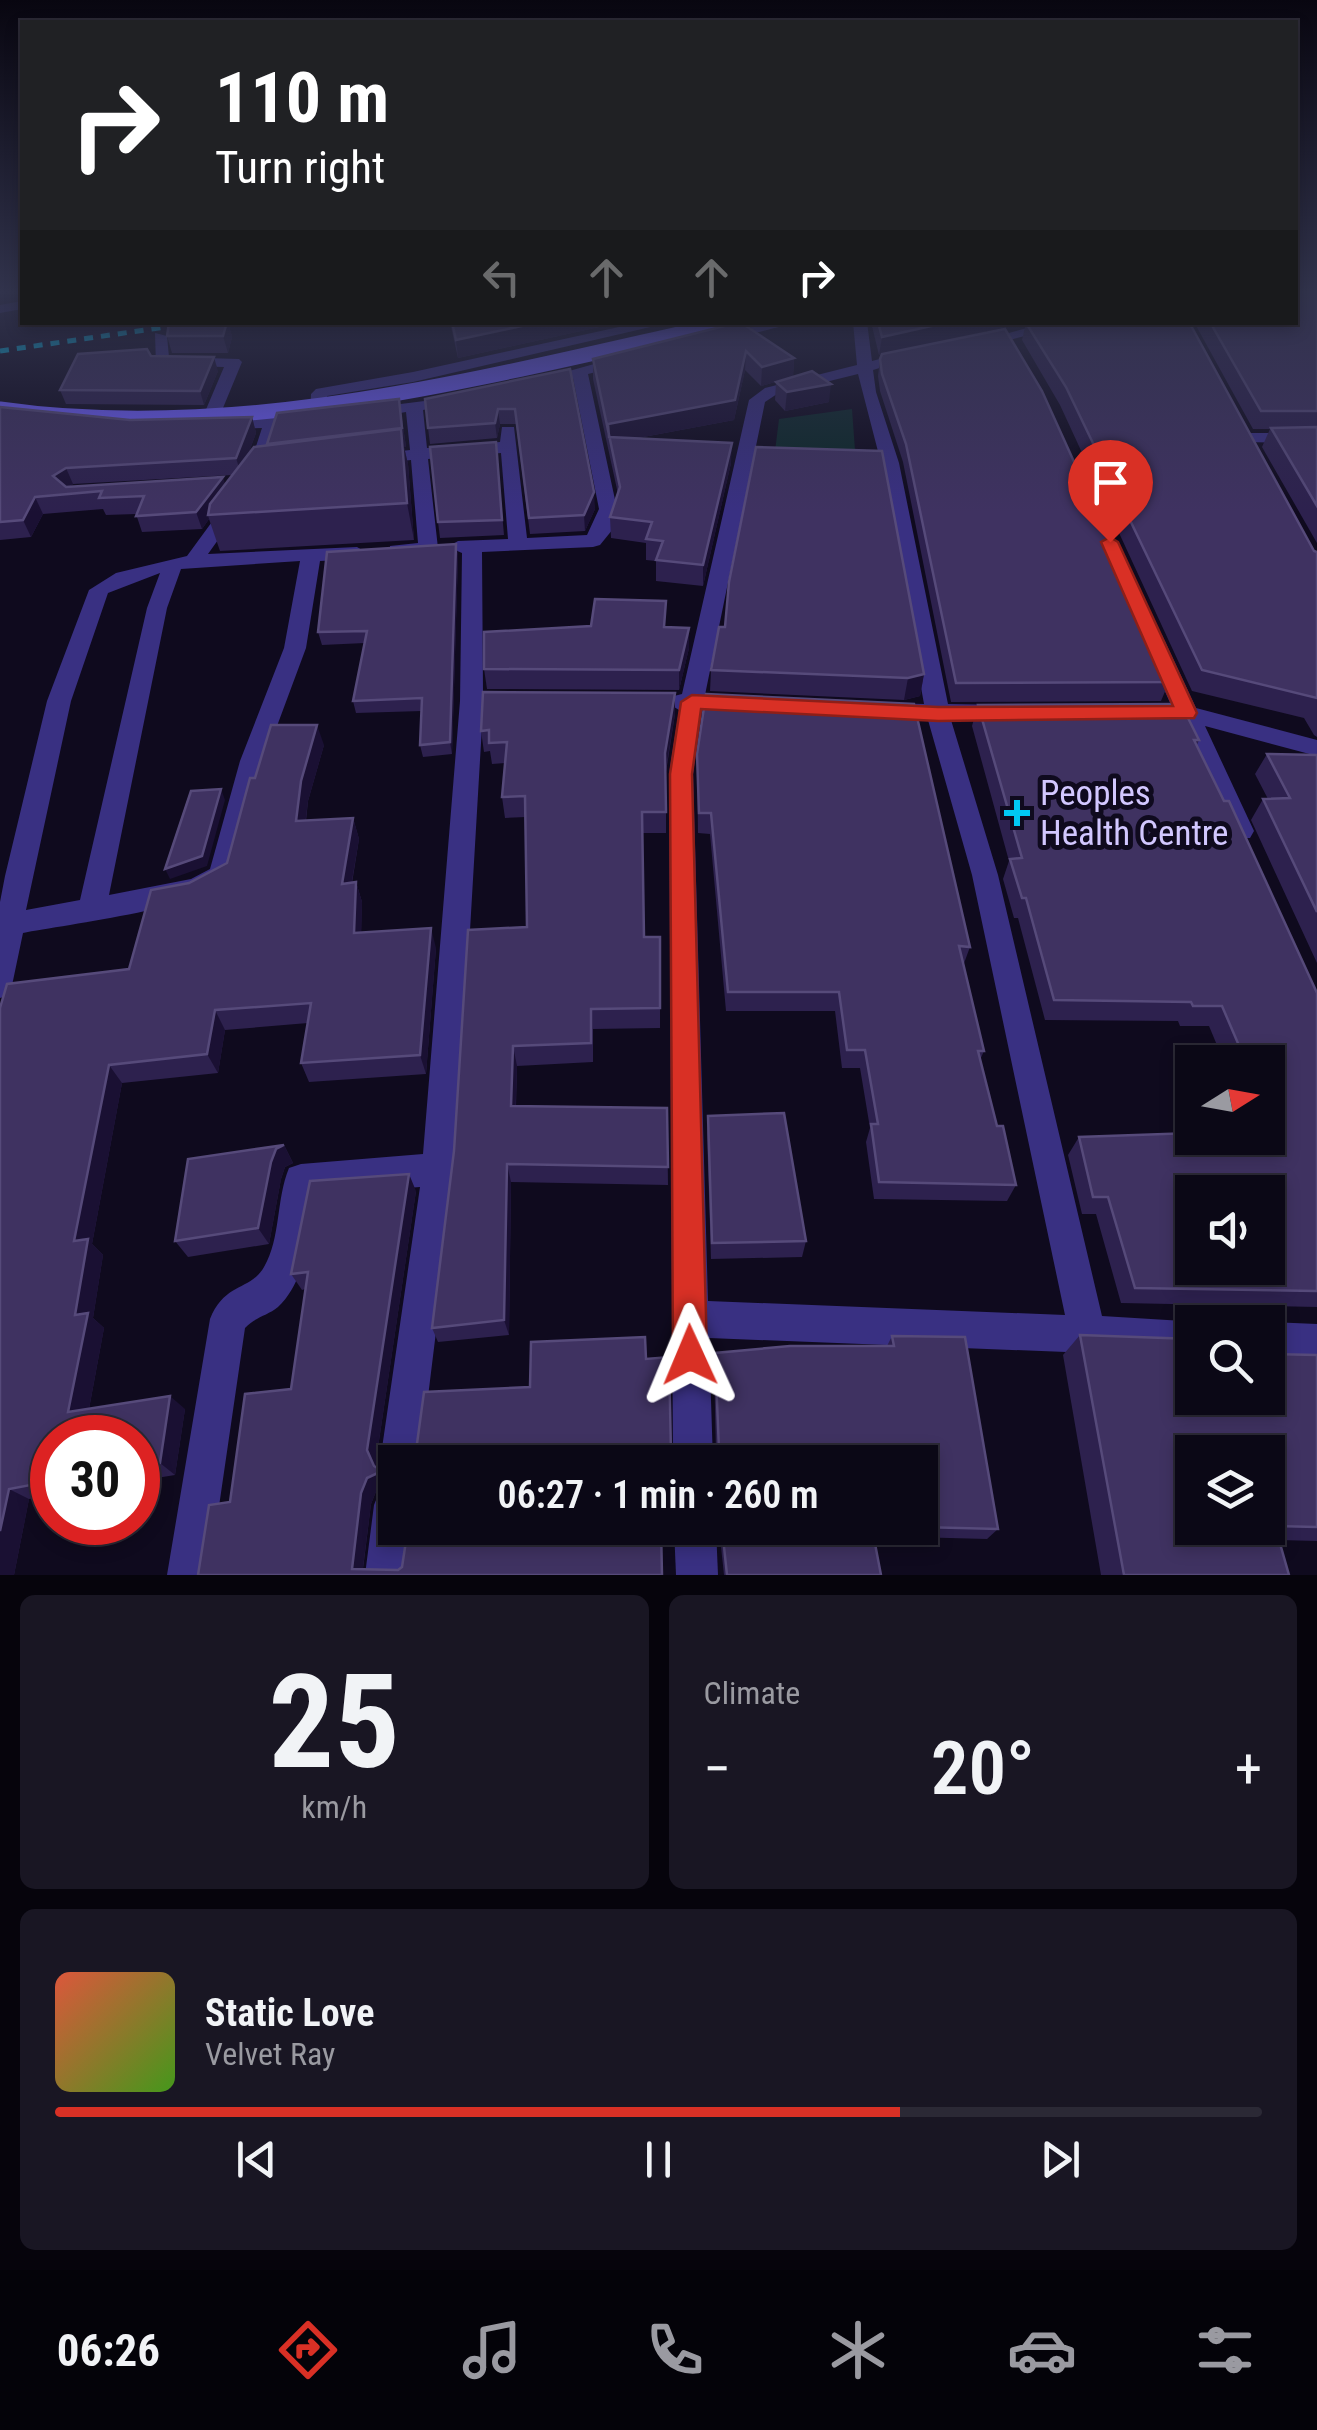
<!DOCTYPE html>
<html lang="en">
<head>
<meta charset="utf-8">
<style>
  body { margin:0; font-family:"Roboto Condensed",sans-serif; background:#191623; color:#f1f3f6; height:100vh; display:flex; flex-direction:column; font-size:38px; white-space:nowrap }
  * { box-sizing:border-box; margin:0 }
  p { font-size:32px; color:#9a9aa1 }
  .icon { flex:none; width:55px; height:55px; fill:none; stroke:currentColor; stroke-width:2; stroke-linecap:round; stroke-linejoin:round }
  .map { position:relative; height:1575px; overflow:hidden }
  .side { display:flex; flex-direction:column; gap:20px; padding:20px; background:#06040c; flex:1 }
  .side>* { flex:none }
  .guide { position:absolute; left:20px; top:20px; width:1278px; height:305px; border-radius:0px; box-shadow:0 5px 15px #0003,0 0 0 2px #2b2935; background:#202124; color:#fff; overflow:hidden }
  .needle { width:65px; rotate:79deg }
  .controls { position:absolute; left:1175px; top:1045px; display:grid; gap:20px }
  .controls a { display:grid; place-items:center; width:110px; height:110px; border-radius:0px; background:#0b0816; box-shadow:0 5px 15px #0003,0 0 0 2px #2b2935; font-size:50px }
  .speed { position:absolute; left:30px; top:1415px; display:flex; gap:20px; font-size:50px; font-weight:700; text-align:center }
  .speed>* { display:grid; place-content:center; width:130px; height:130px; border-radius:50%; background:#0b0816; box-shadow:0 5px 15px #0003,0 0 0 2px #2b2935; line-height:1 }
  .speed .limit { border:15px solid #d22; background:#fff; color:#111 }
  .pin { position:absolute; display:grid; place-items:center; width:85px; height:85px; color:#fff; margin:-102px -42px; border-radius:50% 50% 50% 0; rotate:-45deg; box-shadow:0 0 10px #0007 }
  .pin .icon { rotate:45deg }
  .me { position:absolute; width:110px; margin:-55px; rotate:359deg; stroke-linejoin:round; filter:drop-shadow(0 0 8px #0008) }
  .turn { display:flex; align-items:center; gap:35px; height:210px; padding:0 30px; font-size:45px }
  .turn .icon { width:130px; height:130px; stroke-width:2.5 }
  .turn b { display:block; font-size:70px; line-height:85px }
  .lanes { display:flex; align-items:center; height:95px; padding:0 30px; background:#0003; justify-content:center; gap:50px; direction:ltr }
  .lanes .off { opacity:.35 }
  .big { font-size:75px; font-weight:600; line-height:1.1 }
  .side .widget { flex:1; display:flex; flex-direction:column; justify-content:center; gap:15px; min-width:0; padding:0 35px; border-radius:15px; background:#191623 }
  .side .dial { align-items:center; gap:0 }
  .dial b { font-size:130px; line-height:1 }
  .song { display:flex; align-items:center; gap:30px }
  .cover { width:120px; height:120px; border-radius:15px; background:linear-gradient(135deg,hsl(10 70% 55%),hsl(100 70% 35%)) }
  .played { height:10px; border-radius:5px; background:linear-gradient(90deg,#d93025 70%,#2b2935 70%) }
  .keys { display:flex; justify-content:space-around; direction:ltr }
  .heat { display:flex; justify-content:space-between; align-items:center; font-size:55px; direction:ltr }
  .side .tiles { flex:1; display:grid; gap:20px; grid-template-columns:1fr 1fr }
  .widget:last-child { grid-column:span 2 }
  .trip { position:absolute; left:378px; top:1445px; width:560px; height:100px; border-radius:0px; background:#0b0816; box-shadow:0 5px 15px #0003,0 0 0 2px #2b2935; font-weight:600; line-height:100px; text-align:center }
  .tabs { display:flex; height:160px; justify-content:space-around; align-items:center; background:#040309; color:#9a9aa1 }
  .tabs .icon { width:70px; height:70px }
  .tabs .on { color:#d93025 }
  .tabs b { font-size:45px; color:#f1f3f6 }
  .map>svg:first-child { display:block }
  .green { fill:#0c2829 }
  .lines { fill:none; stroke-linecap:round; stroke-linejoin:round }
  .minor { fill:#393082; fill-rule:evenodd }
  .rail { stroke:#00c8f2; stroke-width:5; stroke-dasharray:9 8; stroke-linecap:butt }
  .secondary-bridge { stroke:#6e5eff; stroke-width:15 }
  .wall { fill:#2d214e; fill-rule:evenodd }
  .shaded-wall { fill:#1a1033 }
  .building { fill:#3f3261; stroke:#564a7a; stroke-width:2.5; fill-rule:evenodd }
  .route { fill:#d93025; stroke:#8d1f18; stroke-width:2.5 }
  .poi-dot { fill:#00c8f2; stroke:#0f0a1e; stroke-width:4 }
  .labels { text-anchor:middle; stroke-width:10; stroke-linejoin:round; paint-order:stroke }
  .poi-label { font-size:35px; fill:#d2c7ff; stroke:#0f0a1e; text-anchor:start }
</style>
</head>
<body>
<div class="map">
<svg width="1317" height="1575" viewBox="0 0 1317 1575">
  <rect width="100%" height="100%" fill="#0f0a1e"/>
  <path class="green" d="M852 409 855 450 775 451 779 419Z"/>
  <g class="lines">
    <g class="minor">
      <path d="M22 301V309L0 313V305Z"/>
      <path d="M642 322H672L413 382 327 396 324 423 279 426 265 474 208 554 357 547 367 553 357 559 320 561 306 648 264 761 235 875C219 906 62 925 23 933L10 995 0 998V902L5 876 47 701 89 590 116 573 187 556 247 474 262 428 201 430 199 426 224 367 156 365 155 333 167 336 169 357 239 359 242 362 218 420 310 416 311 394 316 389 413 372ZM300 561 284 648 240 761 210 869 191 879 109 895 167 608 181 569ZM160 573 147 608 80 900 26 910 71 701 108 593Z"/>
      <path d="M769 322H798L721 342 714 338Z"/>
      <path d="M853 322H867L872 361 911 351 919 356 873 370 876 392 899 463 948 704 1007 705 1019 713 1007 721 951 720 998 875 1102 1316 1200 1322H1192V1357L709 1338 713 1462H673L669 774 679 710 666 702 670 697 682 694 749 400 765 388 857 365ZM858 374 881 463 924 704 882 703 870 711 882 719 928 720 972 875 1065 1315 708 1301 693 774 702 710 737 712 749 704 737 696 705 695 765 402 777 394Z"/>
      <path d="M1049 322H1077L980 348 972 343Z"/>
      <path d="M623 356 631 361 628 364 588 374 617 509 613 529 600 545 593 547 482 552 483 693H513L525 701 513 709H483L456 1169 420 1462H395V1480L386 1476 380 1462 420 1187 316 1195C310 1231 306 1281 278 1307 267 1316 255 1317 245 1328L209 1575H167L210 1319C225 1282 250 1291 264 1267 281 1238 276 1199 289 1168L301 1164 423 1154 460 701 462 553 448 547 458 541 508 539 501 453 428 459 438 548 428 554H390V546L418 543 411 460 376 464 367 459 376 454 410 450 406 412 369 418 361 413 369 408 464 396V402L423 410 427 448 500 442 502 427H514L527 538 587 535 599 509 573 378 541 386 533 381Z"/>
      <path d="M1247 433H1317V443L1241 442V434Z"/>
      <path d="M1151 628 1162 635 1196 708 1317 740V756L1205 726 1254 831 1250 838H1232L1179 721 1152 720 1140 712 1152 704 1171 705 1140 635Z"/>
      <path d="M1268 1322 1317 1324V1362L1268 1359Z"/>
      <path d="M395 1484V1528H413L407 1575H365L374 1505 380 1490Z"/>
      <path d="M674 1528H716L718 1575H676Z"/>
    </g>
    <path class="rail" d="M0 351 200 322"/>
    <path class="secondary-bridge" d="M0 409C245 444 495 374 732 322"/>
  </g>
  <g class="wall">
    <path d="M1317 291V543L1262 447 1270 429H1253L1194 322H1295Z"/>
    <path d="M182 322H228L232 337 228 353H172L167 336Z"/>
    <path d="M450 322H622L458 358Z"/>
    <path d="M740 322 794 358 793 377 761 386 745 370 734 420 638 438 731 463 703 586 656 581V561L646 560V543L611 538 610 517 618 494 593 379V359Z"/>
    <path d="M871 322H1027L879 355Z"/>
    <path d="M1026 323 1317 552V737L1314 735 1304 718 1192 691 1060 405 1022 340Z"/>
    <path d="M151 356 218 371 204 405 66 404 60 390Z"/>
    <path d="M880 359 1165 663 1163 668 1169 682 1161 701 951 702 903 462 880 391 878 376Z"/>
    <path d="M570 369 595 509 585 531 530 534 516 424H500L497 438 430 444 428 428Z"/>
    <path d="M776 382 829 402 785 411 775 400Z"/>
    <path d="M399 399 406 447H404L408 464 414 540 220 551 209 519 202 529 142 532 136 514 106 515 103 509 43 514 31 537 0 540V407L130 420 252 417 256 433 249 452ZM232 475 225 484 69 487 73 484Z"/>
    <path d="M496 442 504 535 440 538 438 522Z"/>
    <path d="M456 544 458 556 452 754 423 757 420 745 422 711 356 713 353 701 365 643 322 645 318 632Z"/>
    <path d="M689 648 679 690 487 689 484 669Z"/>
    <path d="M711 670 924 674 920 696 904 700 710 691Z"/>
    <path d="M978 705 1199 740 1197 745 1317 993V1307L1121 1303 1096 1214H1082L1068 1155 1079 1137 1268 1138V1062H1224L1209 1026H1180L1178 1021 1045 1020 1018 918H1014L1003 879 1009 861 972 726Z"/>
    <path d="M675 714 666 772V833H642L644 937H660V1028L593 1029V1062L517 1066 516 1106 667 1108 668 1185 511 1182 509 1335 438 1342 432 1328 527 927 526 817 505 818 502 797 505 763 492 764 490 751 484 752 481 731Z"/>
    <path d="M324 745 308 801 306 821 353 818 359 839 352 883 356 882 362 902 361 932 436 948 426 1074 309 1082 301 1063 308 1023 225 1030 218 1073 122 1083 92 1244 103 1255 93 1318 104 1328 89 1409H185L175 1475 138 1481V1438H52V1495L29 1499 14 1575H0V1008L129 969 189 883 227 863 255 778Z"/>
    <path d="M697 754 970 947 963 966 984 1051 980 1060 997 1126 1016 1185 1007 1201 874 1199 866 1142 870 1128 860 1068H842L835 1011H726L710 834 698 833Z"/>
    <path d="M1267 754 1317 755V963L1251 820 1263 799H1268L1255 774Z"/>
    <path d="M708 1116 806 1241 802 1257 711 1259 707 1134Z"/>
    <path d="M284 1145 293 1163 285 1167 281 1179 269 1244 188 1257 175 1241Z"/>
    <path d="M416 1191 376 1461 379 1470 390 1482 377 1489 371 1504 363 1569 398 1570 402 1567 662 1575H198L230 1502 291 1389 305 1289 302 1290 291 1274Z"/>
    <path d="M1080 1335 1192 1398 1317 1355V1541L1279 1540 1289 1575H1101L1063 1355Z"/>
    <path d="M892 1336 965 1337 998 1529 987 1539 874 1536 881 1575H724L719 1528H920V1462H395V1520L390 1514V1454L416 1451 424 1392 530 1387 531 1342 645 1337 646 1359 669 1357 671 1453 715 1454 716 1452 714 1367 715 1353 790 1346H887Z"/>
  </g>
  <g class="shaded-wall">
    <path d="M227 322H228L232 337 228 353 223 336Z"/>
    <path d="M540 322H622L458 358 456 340Z"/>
    <path d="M949 322H1027L879 355 882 337Z"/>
    <path d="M746 351 745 370 734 420 611 443 608 424Z"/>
    <path d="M214 357 218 371 204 405 200 391Z"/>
    <path d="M794 358 793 377 761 386 762 367Z"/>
    <path d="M831 384 829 402 785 411 787 392Z"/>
    <path d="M399 399 406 447H404L408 464 414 540 407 503Z"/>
    <path d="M498 409 500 424 497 438 495 423Z"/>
    <path d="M252 417 256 433 241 474 236 458Z"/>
    <path d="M732 443 731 463 703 586V565Z"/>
    <path d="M66 468 73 484 60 493 53 476Z"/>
    <path d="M223 477 228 493 208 515 209 519 202 529 196 512Z"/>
    <path d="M594 492 595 509 585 531 584 515Z"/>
    <path d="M35 497 43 514 31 537 23 520Z"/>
    <path d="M456 544 458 556 452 754 450 742Z"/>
    <path d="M689 628V648L679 690V670Z"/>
    <path d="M924 674 920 696 904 700 908 678Z"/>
    <path d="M675 693V714L665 774V753Z"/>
    <path d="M317 725 324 745 308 801 303 841 296 821 301 781Z"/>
    <path d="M221 789 225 800 207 866 170 879 165 869Z"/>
    <path d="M353 818 359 839 348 904 342 884Z"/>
    <path d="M356 882 362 902 361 953 354 933Z"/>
    <path d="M431 928 436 948 426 1074 420 1055Z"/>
    <path d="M215 1010 225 1030 218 1073 207 1054Z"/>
    <path d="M513 1046 517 1066 515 1124 511 1106Z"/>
    <path d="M109 1065 122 1083 92 1244 103 1255 93 1318 104 1328 86 1425 68 1412 75 1315 74 1241Z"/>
    <path d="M284 1145 293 1163 285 1167 281 1179 269 1244 258 1228 271 1162 276 1149Z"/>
    <path d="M507 1164 511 1182 509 1335 504 1320Z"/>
    <path d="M409 1174 416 1191 376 1461 380 1471H382L390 1482 377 1489 371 1504 362 1575 352 1569 361 1493 374 1466 367 1450Z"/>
    <path d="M170 1396 185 1409 175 1475 160 1463Z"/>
    <path d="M9 1489 29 1499 14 1575H0V1531Z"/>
  </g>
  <g class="building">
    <path d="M1295 291H1317V411H1261L1210 322H1295Z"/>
    <path d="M227 322 223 336H167L169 323Z"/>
    <path d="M452 322H540L456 340Z"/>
    <path d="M740 322 794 358 762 367 746 351 735 400 608 424 609 437 732 443 703 565 656 560 663 541 646 539 652 522 610 517 620 487 593 359Z"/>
    <path d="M878 322H949L882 337Z"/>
    <path d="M1189 322 1314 551 1317 552V698L1202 670 1066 387 1026 323Z"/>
    <path d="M1005 329 1042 391 1165 663 1161 662 1169 682 956 683 906 444 882 374 880 359 882 354Z"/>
    <path d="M147 349 151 356 214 357 200 391 60 390 78 354Z"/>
    <path d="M570 369 594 492 584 515 529 518 515 409H498L495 423 428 428 425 399Z"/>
    <path d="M812 371 831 384 787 392 776 382Z"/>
    <path d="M399 399 402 428 267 444 277 413Z"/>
    <path d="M0 407 130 420 252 417 236 458 66 468 53 476 66 487 223 477 196 512 136 516 144 496 99 498 102 491 35 497 23 520 0 522Z"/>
    <path d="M1317 427V506L1271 428Z"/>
    <path d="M401 429 407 503 208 515 210 504 254 447Z"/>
    <path d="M496 442 502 520 438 522 430 447Z"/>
    <path d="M756 447 882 451 924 674 908 678 711 670 719 627H725L729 582Z"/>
    <path d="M456 544 450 742 420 745 422 698 353 701 367 631 318 632 327 552Z"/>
    <path d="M595 599 666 601 664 627 689 628 679 670 484 669V632L591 626Z"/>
    <path d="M483 692 675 693 665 753 666 812H642L644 937H660V1008L591 1009V1043L513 1046 511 1106 667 1108 668 1167 507 1164 504 1320 432 1328 454 1151 468 930 527 927 525 796 502 797 507 742 489 743V730L481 731Z"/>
    <path d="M706 694 914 704 970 947 959 946 984 1051H978L997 1126H1003L1016 1185 879 1182 871 1124H878L865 1050H847L839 992H728L711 813H699L697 754Z"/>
    <path d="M1181 704 1199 740H1194L1224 801H1229L1317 993V1291L1135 1288 1108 1197H1093L1079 1137 1192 1133V1138H1268V1062H1246L1222 1006H1193L1191 1002 1054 1000 1026 898H1022L1010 859 1022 858 978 705ZM1192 1192H1268V1268H1192Z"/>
    <path d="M271 725H317L301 781 296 821 353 818 342 884 356 882 354 933 431 928 420 1055 301 1063 311 1003 215 1010 207 1054 109 1065 74 1241 88 1239 75 1315 88 1313 68 1412 170 1396 160 1463 138 1467V1438H52V1481L9 1489 0 1531V1008L7 984 129 969 151 890 189 883 227 863 250 778H255Z"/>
    <path d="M1267 754 1317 755V912L1263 799 1290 798Z"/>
    <path d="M221 789 202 856 165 869 191 791Z"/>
    <path d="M784 1113 806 1241 712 1243 708 1116Z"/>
    <path d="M284 1145 276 1149 271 1162 258 1228 175 1241 188 1159Z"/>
    <path d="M409 1174 367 1450 374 1466 382 1471 367 1478 361 1493 352 1569 398 1570 402 1567 408 1528H661L662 1575H198L209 1505 230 1502 245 1394 291 1389 308 1272 291 1274 310 1181Z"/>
    <path d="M1080 1335 1192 1339V1398H1268V1354L1317 1355V1527L1275 1526 1289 1575H1124ZM1192 1452H1268V1528H1192Z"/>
    <path d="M892 1336 965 1337 998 1529 920 1527V1462H395V1514H390V1454L416 1451 424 1392 530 1387 531 1342 645 1337 646 1359 669 1357 671 1453 715 1454 719 1450 715 1353 790 1346H894Z"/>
    <path d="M722 1528H872L881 1575H727Z"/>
  </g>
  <linearGradient id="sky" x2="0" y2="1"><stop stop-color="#080610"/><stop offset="0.57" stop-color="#31334c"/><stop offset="1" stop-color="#31334c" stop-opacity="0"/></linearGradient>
  <rect width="1317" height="512" fill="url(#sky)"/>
  <path class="route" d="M1110 537 1118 542 1197 713 1194 718 938 721 701 709 692 774 707 1355 702 1367 690 1372 678 1367 673 1355 670 774 681 702 692 695 938 707 1173 706 1101 542Z"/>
  <path class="poi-dot" d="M1012 798h10v10h10v10h-10v10h-10v-10h-10v-10h10z"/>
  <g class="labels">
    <g class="poi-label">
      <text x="1040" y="805">Peoples<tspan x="1040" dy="40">Health Centre</tspan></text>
    </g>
  </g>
</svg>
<div class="controls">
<a><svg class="needle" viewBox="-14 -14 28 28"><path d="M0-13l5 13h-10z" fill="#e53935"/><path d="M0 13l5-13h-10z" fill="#9a9aa1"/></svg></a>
<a><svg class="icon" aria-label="sound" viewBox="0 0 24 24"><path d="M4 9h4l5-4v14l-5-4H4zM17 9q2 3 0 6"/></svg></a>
<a><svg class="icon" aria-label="search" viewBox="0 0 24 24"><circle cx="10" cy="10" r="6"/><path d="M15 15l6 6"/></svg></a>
<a><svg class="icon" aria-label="layers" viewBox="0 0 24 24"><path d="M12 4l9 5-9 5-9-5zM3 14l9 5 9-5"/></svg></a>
</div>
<div class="speed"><div class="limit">30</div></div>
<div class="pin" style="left:1110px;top:542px;background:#d93025"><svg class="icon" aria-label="arrive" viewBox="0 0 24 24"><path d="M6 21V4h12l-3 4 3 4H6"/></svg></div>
<svg class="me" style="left:690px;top:1355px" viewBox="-20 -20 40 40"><path d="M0-17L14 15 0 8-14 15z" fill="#d93025" stroke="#fff" stroke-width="4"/></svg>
<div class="trip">06:27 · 1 min · 260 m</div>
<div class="guide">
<div class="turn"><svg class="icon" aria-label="right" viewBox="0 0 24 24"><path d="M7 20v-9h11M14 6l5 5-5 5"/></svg><div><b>110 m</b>Turn right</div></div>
<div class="lanes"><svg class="icon off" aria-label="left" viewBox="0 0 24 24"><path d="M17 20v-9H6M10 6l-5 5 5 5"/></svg><svg class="icon off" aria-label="ahead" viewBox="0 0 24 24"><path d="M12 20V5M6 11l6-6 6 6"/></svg><svg class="icon off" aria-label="ahead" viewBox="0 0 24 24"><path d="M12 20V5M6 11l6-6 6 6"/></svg><svg class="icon" aria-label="right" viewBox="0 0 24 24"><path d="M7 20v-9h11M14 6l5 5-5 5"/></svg></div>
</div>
</div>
<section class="side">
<div class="tiles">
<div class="widget dial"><b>25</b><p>km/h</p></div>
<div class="widget"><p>Climate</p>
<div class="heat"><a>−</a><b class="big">20°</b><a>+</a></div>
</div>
<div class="widget">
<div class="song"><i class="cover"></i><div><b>Static Love</b><p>Velvet Ray</p></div></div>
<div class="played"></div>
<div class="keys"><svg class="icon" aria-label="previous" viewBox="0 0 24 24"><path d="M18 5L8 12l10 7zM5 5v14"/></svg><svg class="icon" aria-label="pause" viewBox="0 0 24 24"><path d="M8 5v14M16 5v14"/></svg><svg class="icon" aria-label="next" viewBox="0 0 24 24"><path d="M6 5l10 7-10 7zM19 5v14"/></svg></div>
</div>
</div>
</section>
<nav class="tabs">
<b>06:26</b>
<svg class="icon on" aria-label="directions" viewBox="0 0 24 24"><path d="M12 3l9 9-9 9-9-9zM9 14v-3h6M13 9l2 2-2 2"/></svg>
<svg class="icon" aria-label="music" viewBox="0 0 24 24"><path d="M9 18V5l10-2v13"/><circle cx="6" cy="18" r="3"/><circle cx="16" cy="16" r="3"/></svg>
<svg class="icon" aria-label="phone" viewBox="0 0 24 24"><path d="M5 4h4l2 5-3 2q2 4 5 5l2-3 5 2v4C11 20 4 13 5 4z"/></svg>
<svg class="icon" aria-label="climate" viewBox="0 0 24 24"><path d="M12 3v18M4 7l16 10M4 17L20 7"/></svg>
<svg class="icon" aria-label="car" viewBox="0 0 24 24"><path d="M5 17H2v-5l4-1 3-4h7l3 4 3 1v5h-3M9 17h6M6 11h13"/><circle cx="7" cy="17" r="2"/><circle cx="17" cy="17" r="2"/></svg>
<svg class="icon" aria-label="filters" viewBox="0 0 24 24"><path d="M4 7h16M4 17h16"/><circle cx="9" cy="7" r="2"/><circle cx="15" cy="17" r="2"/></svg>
</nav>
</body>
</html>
